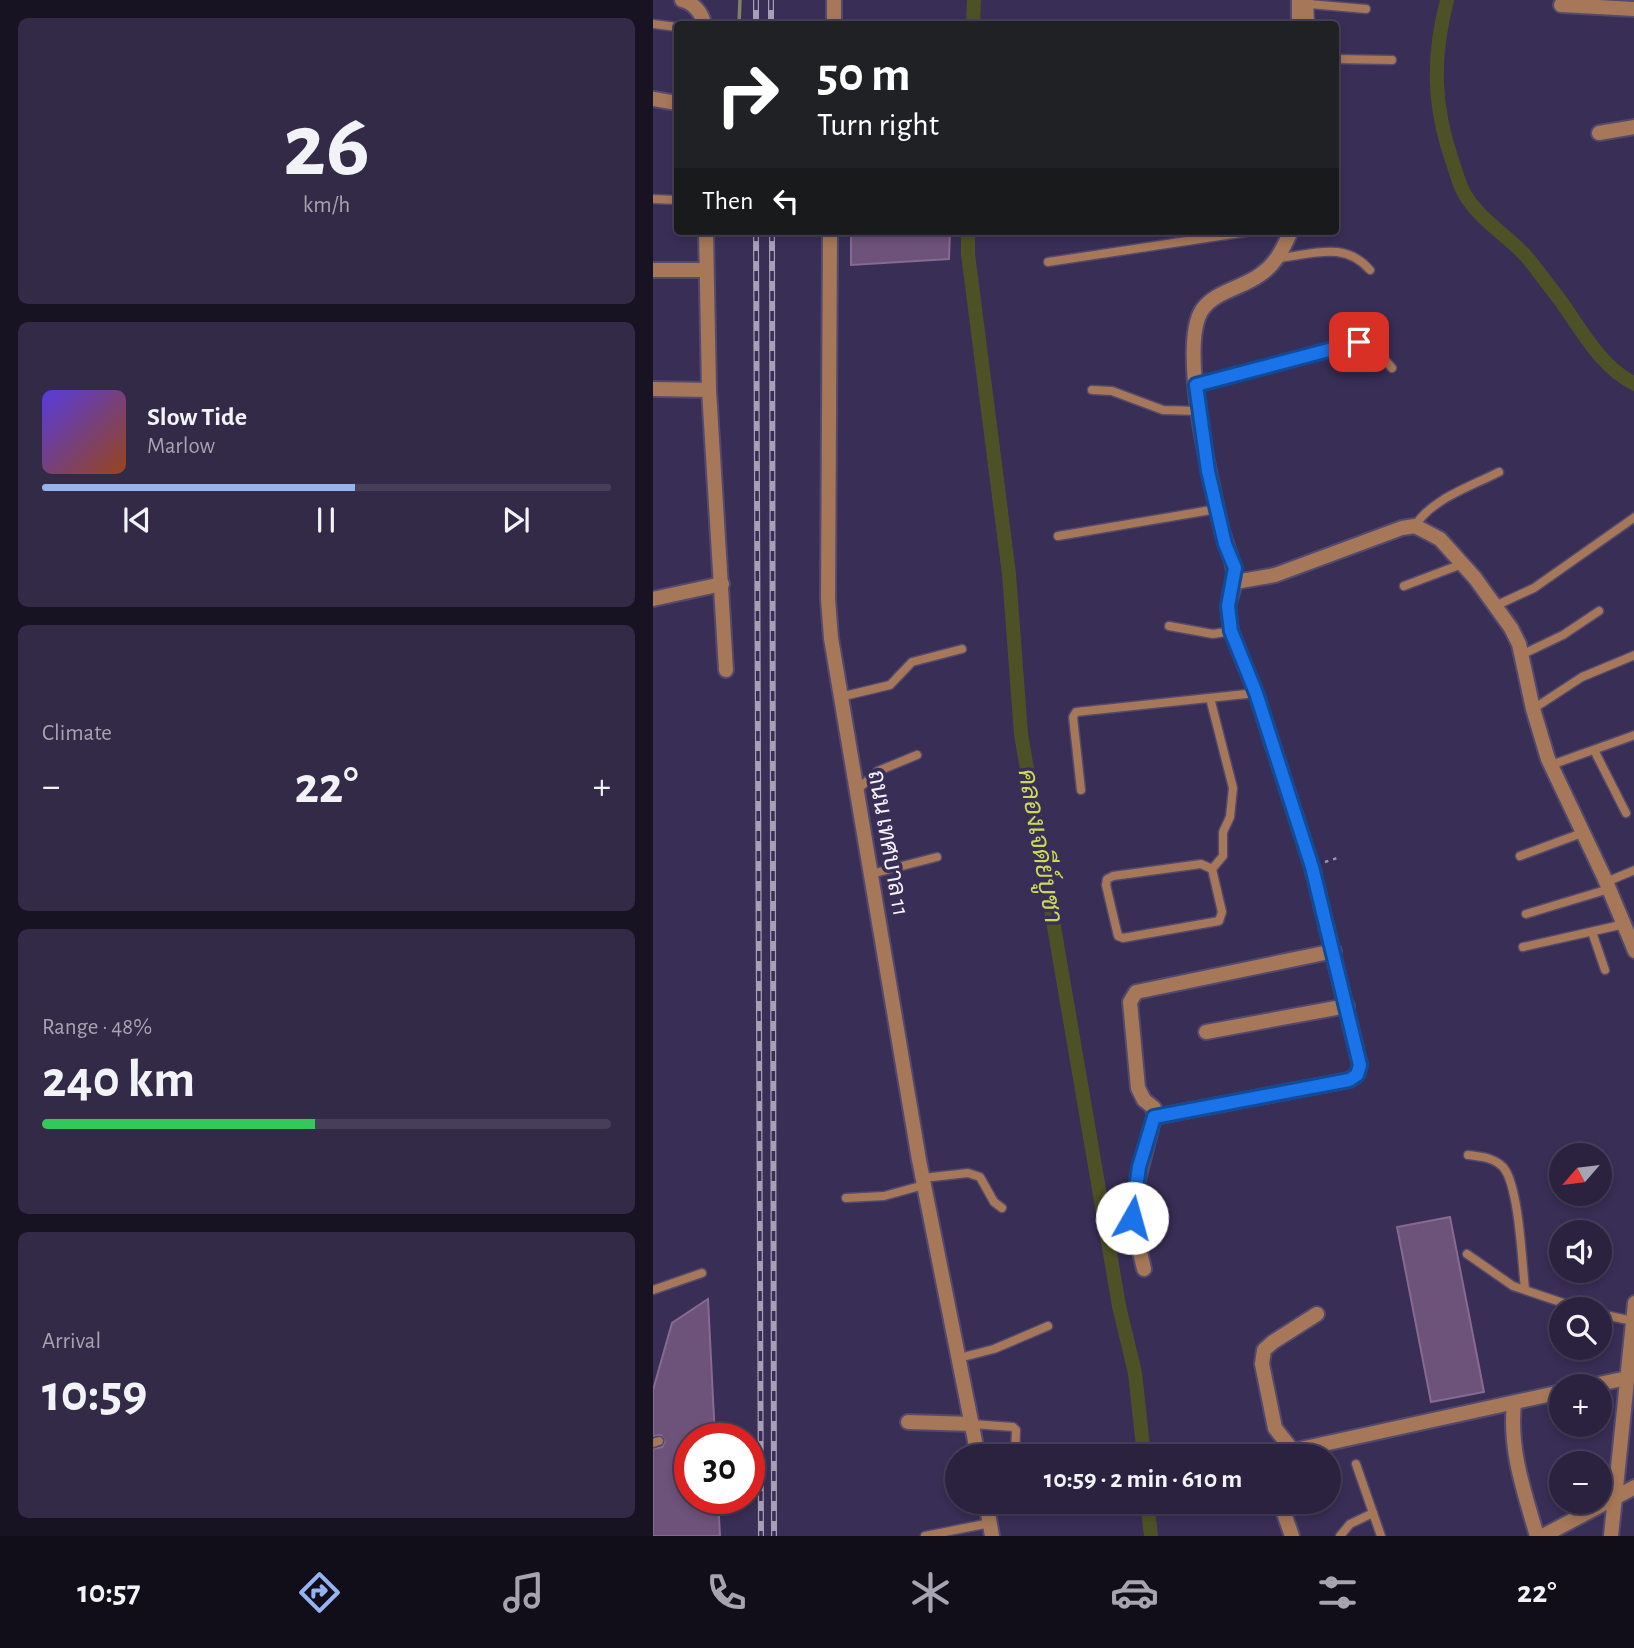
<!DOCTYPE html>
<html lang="en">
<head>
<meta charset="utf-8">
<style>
  body { margin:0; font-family:"Alegreya Sans",Sarabun,sans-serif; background:#332a47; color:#f1f3f6; height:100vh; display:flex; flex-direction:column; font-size:26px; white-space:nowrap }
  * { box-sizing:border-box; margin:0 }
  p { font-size:23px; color:#a6a4b1 }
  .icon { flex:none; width:38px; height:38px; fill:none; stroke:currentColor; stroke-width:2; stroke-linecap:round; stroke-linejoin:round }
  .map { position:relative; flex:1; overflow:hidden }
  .sheet { display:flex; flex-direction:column; gap:18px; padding:18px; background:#181323; width:653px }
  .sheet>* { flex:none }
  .guide { position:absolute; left:21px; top:21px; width:665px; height:214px; border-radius:7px; box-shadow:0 4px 10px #0003,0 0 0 2px #473f59; background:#202124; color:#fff; overflow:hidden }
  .needle { width:46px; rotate:242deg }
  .fabs { position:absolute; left:896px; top:1143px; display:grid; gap:14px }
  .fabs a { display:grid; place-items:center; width:63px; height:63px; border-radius:50%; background:#2b2240; box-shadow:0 4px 10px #0003,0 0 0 2px #473f59; font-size:35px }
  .speed { position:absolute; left:21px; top:1423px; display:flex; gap:14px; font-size:35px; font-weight:700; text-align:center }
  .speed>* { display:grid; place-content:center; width:91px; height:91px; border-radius:50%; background:#2b2240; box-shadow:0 4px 10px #0003,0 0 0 2px #473f59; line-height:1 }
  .speed .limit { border:10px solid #d22; background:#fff; color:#111 }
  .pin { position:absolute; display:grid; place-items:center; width:60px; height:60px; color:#fff; margin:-30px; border-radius:14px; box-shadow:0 4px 10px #0006 }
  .me { position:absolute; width:77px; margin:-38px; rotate:7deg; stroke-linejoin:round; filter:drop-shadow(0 0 5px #0008) }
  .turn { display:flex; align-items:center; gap:24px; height:147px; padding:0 28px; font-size:32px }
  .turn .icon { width:91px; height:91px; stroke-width:2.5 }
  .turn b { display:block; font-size:49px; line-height:60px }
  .then { display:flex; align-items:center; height:66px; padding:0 28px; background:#0003; gap:14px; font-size:26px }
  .big { font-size:52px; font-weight:600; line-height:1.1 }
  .sheet .tile { flex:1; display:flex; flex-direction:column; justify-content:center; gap:10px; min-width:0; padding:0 24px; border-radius:10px; background:#332a47 }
  .sheet .dial { align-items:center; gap:0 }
  .dial b { font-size:91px; line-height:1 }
  .song { display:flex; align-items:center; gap:21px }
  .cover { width:84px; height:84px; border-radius:10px; background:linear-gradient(135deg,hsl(250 70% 55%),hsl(20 70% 35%)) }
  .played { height:7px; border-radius:4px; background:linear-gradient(90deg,#95b2f1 55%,#473f59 55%) }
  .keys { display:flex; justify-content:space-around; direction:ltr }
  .heat { display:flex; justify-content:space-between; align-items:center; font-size:38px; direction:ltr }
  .charge { height:10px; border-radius:5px; background:linear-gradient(90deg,#34c759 48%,#473f59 0) }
  .trip { position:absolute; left:292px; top:1444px; width:396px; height:70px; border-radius:35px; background:#2b2240; box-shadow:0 4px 10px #0003,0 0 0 2px #473f59; font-weight:600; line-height:70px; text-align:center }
  .dock { display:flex; height:112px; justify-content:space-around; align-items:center; background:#110e1a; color:#a6a4b1 }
  .dock .icon { width:49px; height:49px }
  .dock .current { color:#95b2f1 }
  .dock b { font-size:32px; color:#f1f3f6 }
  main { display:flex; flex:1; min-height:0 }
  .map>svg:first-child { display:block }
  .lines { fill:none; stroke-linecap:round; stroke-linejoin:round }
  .stream { stroke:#7f8266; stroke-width:3.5 }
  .canal { stroke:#4d5226; stroke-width:14 }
  .building { fill:#6d5279; stroke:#866a92; stroke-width:2 }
  .service-casing { stroke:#53496d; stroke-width:11 }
  .minor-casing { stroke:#53496d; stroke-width:18 }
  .tertiary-casing { stroke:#53496d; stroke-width:18 }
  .path { stroke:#9a94ad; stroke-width:2.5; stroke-dasharray:3.5 5; stroke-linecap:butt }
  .service { stroke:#a67758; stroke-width:8 }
  .minor { stroke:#a67758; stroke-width:14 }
  .tertiary { stroke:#a67758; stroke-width:14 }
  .rail-casing { stroke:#a6a0b6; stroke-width:6 }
  .rail { stroke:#392e56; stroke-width:3.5; stroke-dasharray:10; stroke-linecap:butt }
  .route-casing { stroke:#114b97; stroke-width:18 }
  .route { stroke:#1a73e8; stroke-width:12 }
  .labels { text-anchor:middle; stroke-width:7; stroke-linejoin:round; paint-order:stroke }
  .street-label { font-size:24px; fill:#f4f2fc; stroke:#392e56 }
  .water-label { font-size:26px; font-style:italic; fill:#cbd956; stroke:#392e56 }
</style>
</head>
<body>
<main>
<section class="sheet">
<div class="tile dial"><b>26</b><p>km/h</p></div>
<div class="tile">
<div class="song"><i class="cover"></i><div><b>Slow Tide</b><p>Marlow</p></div></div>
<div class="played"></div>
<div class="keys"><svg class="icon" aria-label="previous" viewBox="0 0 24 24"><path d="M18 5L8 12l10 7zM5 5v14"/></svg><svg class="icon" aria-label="pause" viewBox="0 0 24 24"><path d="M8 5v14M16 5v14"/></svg><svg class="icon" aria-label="next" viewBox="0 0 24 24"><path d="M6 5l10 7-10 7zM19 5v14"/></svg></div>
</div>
<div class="tile"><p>Climate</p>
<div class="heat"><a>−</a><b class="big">22°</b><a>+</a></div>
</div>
<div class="tile"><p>Range · 48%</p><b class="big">240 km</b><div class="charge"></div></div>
<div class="tile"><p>Arrival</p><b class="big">10:59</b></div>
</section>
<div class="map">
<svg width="982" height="1536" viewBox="0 0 982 1536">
  <rect width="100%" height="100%" fill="#392e56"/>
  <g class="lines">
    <path class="stream" d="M86 24 87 0"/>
    <g class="canal">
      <path d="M794 0C779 59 780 106 800 163 803 172 806 184 811 193 825 218 852 234 871 254 882 266 891 280 901 292 926 324 944 365 982 384"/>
      <path d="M320 24 321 0"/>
      <path d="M315 231V254L356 574 368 734 466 1306 482 1373 491 1456"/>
      <path d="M494 1502 498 1536"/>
    </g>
  </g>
  <g class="building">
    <path d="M198 231H297L296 259 198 265Z"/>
    <path d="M797 1217 831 1392 778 1402 744 1227Z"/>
    <path d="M55 1299 62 1438H37V1498H65L67 1536H0V1449L9 1447 12 1442 8 1435 0 1436V1390L19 1323Z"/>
  </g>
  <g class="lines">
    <g class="service-casing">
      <g id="service">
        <path d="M656 0 657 24"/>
        <path d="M656 4 713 9"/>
        <path d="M0 24 24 27"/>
        <path d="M682 59 739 60"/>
        <path d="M0 199 24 200"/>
        <path d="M626 258C661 254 692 241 717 270"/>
        <path d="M395 262 600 231"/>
        <path d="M543 385 706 342 720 347 739 368"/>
        <path d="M439 390 459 391 510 410 547 411"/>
        <path d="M762 526C778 499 819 486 846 472"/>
        <path d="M405 536 564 509"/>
        <path d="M751 586 809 564"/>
        <path d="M842 606 881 588 982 517"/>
        <path d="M516 626 560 634 578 631"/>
        <path d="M868 655 910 635 946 611"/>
        <path d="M187 697 237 685 259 662 309 649"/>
        <path d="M557 698 580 788 577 817 570 832V856L559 869 548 864 460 876 454 879 453 885 465 936 470 938 566 921 569 912 559 869"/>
        <path d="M880 709 929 677 982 655"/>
        <path d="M941 750 973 813"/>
        <path d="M898 765 982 735"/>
        <path d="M204 790 225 771 264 755"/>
        <path d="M428 790 420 717 423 712 603 693"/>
        <path d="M867 856 929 833"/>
        <path d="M218 874 284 857"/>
        <path d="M953 882 982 870"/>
        <path d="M873 914 956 889"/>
        <path d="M939 932 952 970"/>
        <path d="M870 947 972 924"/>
        <path d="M815 1155C828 1157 840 1157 850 1167 866 1185 869 1263 872 1289"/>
        <path d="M270 1178 315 1173 327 1177 341 1202 349 1208"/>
        <path d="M193 1198 231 1196 271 1185"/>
        <path d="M814 1254 860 1286 928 1309"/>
        <path d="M0 1290 49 1273"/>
        <path d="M947 1314 980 1321"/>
        <path d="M306 1358 341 1349 395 1326"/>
        <path d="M319 1424 360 1427 363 1430 362 1456"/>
        <path d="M0 1443 6 1441"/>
        <path d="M703 1464 728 1536"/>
        <path d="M272 1536 337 1523"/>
        <path d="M687 1536 697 1524 720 1513"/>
      </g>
    </g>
    <g class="minor-casing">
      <g id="minor">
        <path d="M29 0C41 3 49 13 51 24"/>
        <path d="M646 0V24"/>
        <path d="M908 5 982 9"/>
        <path d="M181 24V0"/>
        <path d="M0 99 24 103"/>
        <path d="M946 133 982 127"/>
        <path d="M53 231 56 390 73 670"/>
        <path d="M177 231 175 599 178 638 266 1160 325 1456"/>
        <path d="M638 231C630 248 624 263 608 274 590 288 562 291 549 310 525 347 559 487 569 531 574 549 582 563 582 582L622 575 749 528 762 526 787 539 822 578 858 628 866 644 880 709 895 759 951 877 982 951"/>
        <path d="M0 270H53"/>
        <path d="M0 389 56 390"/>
        <path d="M0 599 69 584"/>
        <path d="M553 1032 694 1006"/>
        <path d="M501 1117V1108L491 1100 485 1088 477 1002 483 992 681 951"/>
        <path d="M491 1269 479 1218V1203L501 1117 696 1080 704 1075 707 1065 659 867 603 693 578 631 575 606 582 582"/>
        <path d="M937 1386 974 1378"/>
        <path d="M861 1403C856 1450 871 1491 884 1536"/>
        <path d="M255 1422 319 1424"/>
        <path d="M640 1451 622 1428 609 1364 611 1350 620 1342 664 1314"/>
        <path d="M616 1456 908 1392"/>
        <path d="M333 1502 339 1536"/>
        <path d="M627 1502 639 1536"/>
        <path d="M958 1536 982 1303"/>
      </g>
    </g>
    <g class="tertiary-casing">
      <path id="tertiary" d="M890 1536 982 1487"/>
    </g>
    <path class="path" d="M672 862 684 858"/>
    <use href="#service" class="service"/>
    <use href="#minor" class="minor"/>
    <use href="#tertiary" class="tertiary"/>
    <g class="rail-casing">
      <g id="rail">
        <path d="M103 0V24"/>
        <path d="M118 0V24"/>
        <path d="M103 231 108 1536"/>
        <path d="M119 231 121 1536"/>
      </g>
    </g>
    <use href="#rail" class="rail"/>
  </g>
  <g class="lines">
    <g class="route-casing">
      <path id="route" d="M479 1218 486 1167 501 1117 696 1080 704 1075 707 1065 659 867 603 693 578 631 575 606 582 568 572 544 555 471 543 385 706 342"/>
    </g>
    <use href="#route" class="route"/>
  </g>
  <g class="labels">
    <g class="street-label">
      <text transform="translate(236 843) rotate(80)" y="8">ถนน เทศบาล 11</text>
    </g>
    <g class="water-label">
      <text transform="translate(388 846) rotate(80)" y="9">คลองเจดีย์บูชา</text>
    </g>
  </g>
</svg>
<div class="fabs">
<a><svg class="needle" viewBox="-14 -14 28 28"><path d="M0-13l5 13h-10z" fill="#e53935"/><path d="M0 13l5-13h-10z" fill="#a6a4b1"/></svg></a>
<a><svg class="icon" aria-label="sound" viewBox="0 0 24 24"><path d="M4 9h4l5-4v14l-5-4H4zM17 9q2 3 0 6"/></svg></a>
<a><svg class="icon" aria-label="search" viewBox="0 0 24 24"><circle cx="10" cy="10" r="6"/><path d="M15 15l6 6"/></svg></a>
<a>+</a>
<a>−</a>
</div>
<div class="speed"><div class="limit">30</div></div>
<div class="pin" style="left:706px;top:342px;background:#d93025"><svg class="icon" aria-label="arrive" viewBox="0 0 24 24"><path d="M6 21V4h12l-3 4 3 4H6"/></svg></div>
<svg class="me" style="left:479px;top:1218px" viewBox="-20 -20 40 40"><circle r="19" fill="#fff"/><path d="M0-13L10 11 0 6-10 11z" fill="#1a73e8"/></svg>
<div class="trip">10:59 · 2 min · 610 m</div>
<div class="guide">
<div class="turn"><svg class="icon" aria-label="right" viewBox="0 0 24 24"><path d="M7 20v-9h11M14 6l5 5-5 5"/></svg><div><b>50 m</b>Turn right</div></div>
<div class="then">Then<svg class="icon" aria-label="left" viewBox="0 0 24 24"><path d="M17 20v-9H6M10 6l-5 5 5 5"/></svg></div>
</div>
</div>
</main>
<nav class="dock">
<b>10:57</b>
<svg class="icon current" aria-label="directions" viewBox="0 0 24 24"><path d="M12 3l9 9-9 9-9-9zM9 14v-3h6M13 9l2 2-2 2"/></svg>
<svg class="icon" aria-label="music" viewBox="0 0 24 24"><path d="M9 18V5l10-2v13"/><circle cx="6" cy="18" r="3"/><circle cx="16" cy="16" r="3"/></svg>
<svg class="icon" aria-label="phone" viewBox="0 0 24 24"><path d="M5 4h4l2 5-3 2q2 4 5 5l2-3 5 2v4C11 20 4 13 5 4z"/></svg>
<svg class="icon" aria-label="climate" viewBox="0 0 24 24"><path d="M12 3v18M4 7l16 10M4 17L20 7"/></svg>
<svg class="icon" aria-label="car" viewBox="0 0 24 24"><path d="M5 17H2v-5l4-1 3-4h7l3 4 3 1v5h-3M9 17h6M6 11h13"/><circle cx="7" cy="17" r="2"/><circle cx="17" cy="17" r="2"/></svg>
<svg class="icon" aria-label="filters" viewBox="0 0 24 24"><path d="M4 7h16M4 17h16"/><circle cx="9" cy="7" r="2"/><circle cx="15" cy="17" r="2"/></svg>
<b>22°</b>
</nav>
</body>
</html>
